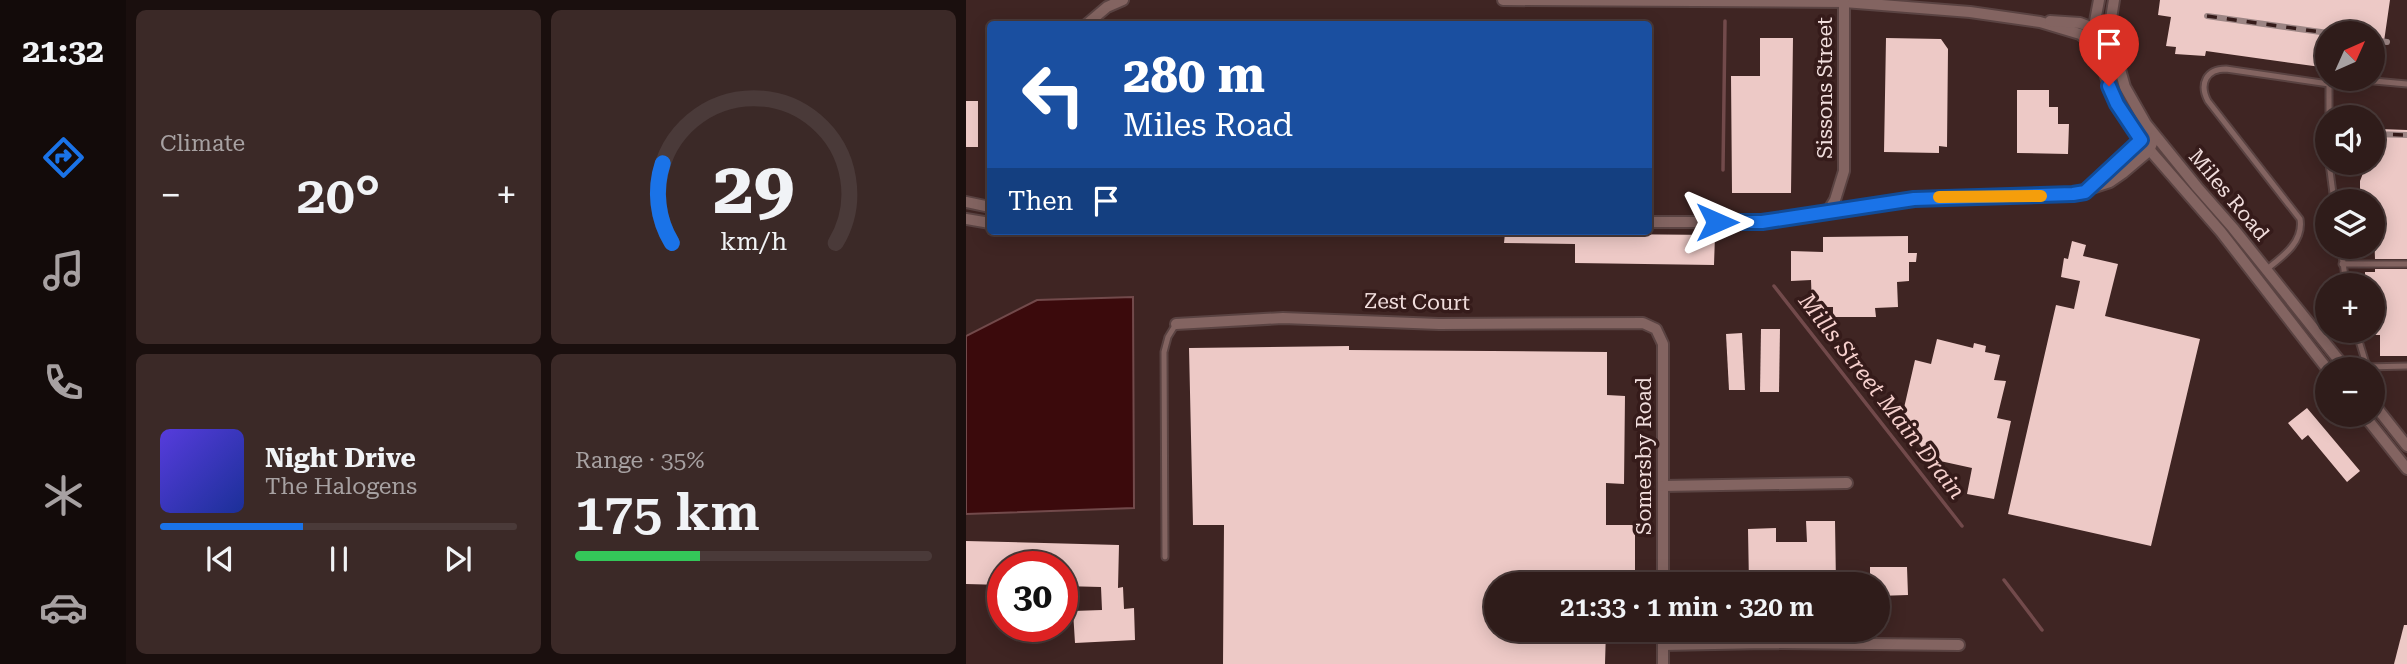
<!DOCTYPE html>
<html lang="en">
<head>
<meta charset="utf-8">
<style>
  body { margin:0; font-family:"Roboto Serif",serif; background:#3b2927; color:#f1f3f6; height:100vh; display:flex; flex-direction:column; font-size:26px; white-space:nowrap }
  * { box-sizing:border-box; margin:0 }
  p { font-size:23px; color:#a7a1a2 }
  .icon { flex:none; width:38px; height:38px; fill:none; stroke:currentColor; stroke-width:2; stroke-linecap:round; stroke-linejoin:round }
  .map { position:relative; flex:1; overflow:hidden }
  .sheet { display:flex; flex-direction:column; gap:10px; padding:10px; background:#1a0f0e; width:840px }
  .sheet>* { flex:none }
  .banner { position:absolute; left:21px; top:21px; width:665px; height:214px; border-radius:7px; box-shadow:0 4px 18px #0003,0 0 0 2px #4a3a39; background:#1a4fa0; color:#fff; overflow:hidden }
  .needle { width:46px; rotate:45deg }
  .tools { position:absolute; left:1349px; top:21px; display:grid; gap:14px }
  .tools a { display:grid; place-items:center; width:70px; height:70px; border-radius:50%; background:#2f1c1a; box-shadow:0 4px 18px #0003,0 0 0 2px #4a3a39; font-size:35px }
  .speed { position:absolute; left:21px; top:551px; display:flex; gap:14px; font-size:35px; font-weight:700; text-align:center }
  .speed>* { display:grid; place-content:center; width:91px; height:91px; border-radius:50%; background:#2f1c1a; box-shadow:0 4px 18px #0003,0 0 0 2px #4a3a39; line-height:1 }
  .speed .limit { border:10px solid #d22; background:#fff; color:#111 }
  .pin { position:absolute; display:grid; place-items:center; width:60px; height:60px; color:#fff; margin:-72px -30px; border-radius:50% 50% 50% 0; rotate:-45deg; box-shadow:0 0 7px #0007 }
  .pin .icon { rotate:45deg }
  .me { position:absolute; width:77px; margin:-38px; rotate:90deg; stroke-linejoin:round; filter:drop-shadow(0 0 5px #0008) }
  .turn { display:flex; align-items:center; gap:24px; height:147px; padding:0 21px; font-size:32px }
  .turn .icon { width:91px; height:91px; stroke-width:2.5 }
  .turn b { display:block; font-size:49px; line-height:60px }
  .then { display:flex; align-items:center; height:66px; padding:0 21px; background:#0003; gap:14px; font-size:26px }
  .big { font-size:52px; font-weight:600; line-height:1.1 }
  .sheet .widget { flex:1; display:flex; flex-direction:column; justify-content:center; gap:10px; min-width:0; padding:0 24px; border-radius:10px; background:#3b2927 }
  .sheet .dial { align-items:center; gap:0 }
  .dial svg { height:182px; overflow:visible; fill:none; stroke:#4a3a39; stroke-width:7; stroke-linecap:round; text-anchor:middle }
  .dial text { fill:#f1f3f6; stroke:none }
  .song { display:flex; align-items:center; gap:21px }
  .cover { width:84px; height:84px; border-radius:10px; background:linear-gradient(135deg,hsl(250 70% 55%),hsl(230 70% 35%)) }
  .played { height:7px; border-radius:4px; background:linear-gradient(90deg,#1a73e8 40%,#4a3a39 40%) }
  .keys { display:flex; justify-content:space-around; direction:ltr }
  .heat { display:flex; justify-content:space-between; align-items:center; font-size:38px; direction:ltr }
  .charge { height:10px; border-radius:5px; background:linear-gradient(90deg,#34c759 35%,#4a3a39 0) }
  .sheet .tiles { flex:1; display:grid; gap:10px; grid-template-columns:repeat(2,1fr) }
  .trip { position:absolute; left:518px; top:572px; width:406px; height:70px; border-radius:35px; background:#2f1c1a; box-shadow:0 4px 18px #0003,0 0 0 2px #4a3a39; font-weight:600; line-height:70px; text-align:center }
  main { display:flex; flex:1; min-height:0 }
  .tab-bar { display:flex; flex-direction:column; width:126px; justify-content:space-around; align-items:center; background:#130b0a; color:#a7a1a2 }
  .tab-bar .icon { width:49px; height:49px }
  .tab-bar .current { color:#1a73e8 }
  .tab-bar b { font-size:32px; color:#f1f3f6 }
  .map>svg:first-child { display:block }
  .water { fill:#3b0a0c; stroke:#724a4b; stroke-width:2 }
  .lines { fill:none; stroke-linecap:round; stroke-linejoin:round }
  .stream { stroke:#724a4b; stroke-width:3.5 }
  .building { fill:#edc9c6 }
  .lane-casing { stroke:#5a4342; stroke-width:9 }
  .street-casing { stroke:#5a4342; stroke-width:14 }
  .lane { stroke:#836461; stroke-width:5 }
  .street { stroke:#836461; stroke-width:10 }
  .rail-casing { stroke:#9c8584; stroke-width:6 }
  .rail { stroke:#351b1a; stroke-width:3.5; stroke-dasharray:10; stroke-linecap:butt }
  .route-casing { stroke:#114b97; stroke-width:18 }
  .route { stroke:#1a73e8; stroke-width:12 }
  .slow { stroke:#f59e0b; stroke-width:12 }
  .labels { text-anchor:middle; stroke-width:7; stroke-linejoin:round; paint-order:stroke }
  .street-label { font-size:21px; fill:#f1dedd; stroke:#351b1a }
  .water-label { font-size:23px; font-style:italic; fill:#f6d0cd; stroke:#351b1a }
</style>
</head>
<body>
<main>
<nav class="tab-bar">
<b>21:32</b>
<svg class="icon current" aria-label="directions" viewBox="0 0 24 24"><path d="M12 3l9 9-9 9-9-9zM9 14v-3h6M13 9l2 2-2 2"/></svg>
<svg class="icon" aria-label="music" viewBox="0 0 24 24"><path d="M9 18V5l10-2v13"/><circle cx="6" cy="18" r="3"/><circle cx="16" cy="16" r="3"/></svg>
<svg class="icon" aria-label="phone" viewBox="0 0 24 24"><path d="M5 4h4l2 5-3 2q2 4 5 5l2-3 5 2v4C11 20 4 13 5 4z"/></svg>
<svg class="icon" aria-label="climate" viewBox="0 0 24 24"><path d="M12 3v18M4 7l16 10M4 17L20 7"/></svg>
<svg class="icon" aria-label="car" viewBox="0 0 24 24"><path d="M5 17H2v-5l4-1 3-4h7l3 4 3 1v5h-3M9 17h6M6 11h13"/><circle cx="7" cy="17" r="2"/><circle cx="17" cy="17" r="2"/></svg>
</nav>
<section class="sheet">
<div class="tiles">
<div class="widget"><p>Climate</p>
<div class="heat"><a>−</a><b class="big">20°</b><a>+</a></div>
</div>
<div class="widget dial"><svg viewBox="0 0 100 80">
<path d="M14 69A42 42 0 1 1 86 69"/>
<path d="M14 69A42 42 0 0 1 10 34" stroke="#1a73e8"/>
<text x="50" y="56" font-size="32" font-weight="700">29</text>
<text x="50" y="72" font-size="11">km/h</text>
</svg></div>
<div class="widget">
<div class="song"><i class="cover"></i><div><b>Night Drive</b><p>The Halogens</p></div></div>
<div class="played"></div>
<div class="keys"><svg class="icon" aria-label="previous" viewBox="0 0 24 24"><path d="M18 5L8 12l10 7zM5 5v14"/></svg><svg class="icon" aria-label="pause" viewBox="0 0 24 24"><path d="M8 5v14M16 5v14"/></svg><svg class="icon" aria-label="next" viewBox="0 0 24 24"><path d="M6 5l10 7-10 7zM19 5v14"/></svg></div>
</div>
<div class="widget"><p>Range · 35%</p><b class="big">175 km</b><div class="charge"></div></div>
</div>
</section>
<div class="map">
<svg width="1441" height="664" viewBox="0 0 1441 664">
  <rect width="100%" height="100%" fill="#3f2523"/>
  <path class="water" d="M167 297 168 508 0 514V336L71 300Z"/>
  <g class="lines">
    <g class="stream">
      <path d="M757 170 759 21"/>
      <path d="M808 286 996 526"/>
      <path d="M1038 580 1076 630"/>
    </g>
  </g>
  <g class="building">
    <path d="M1194 0H1424L1413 76H1407V33H1362V68L1240 51 1239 56 1209 54 1210 47 1200 46 1205 17 1192 15Z"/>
    <path d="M794 38H827L825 193H766L765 76H794Z"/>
    <path d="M920 38 975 39 982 49 981 147 973 146V153L918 152Z"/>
    <path d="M1051 90H1083V107H1092V124H1103L1102 154 1051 153Z"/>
    <rect x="0" y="101" width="12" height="46"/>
    <path d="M1414 129 1441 130V259H1409L1407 201H1394V181L1401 163H1407V146Z"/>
    <path d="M539 233 749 235 748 265 609 263V244L538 243Z"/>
    <path d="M942 236V253H951L950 262H943V281L931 282 932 307 909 308 910 317H867V307H846L845 280 825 281V251L857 252V237Z"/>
    <path d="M1106 241 1120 245 1117 256 1152 264 1139 316 1234 339 1185 546 1042 514 1090 305 1108 309 1114 281 1095 277 1098 258 1102 259Z"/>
    <path d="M1409 269H1441V356H1414V335H1407V285H1399V272H1409Z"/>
    <path d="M795 329H814L813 392H794Z"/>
    <path d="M776 333 779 390H763L760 334Z"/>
    <path d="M971 339 1007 348 1008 343 1020 346 1019 352 1034 355 1028 380 1040 381 1031 418 1045 421 1028 499 1001 494 1006 468 965 459 935 421 949 360 965 364Z"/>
    <path d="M383 346V350L641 352V395L659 396 658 484 640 483V525H669V584H530V630H640L639 664H257L258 525H227L223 348Z"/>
    <path d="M1341 408 1394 471 1381 482 1342 435 1336 440 1322 423Z"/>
    <path d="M840 521H869L870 584H783L782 529 810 528V542H841Z"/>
    <path d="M0 541 153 545 152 588 157 587 158 609 168 608 169 640 109 643 107 611 136 610 135 587 96 586V567H37V585L0 584Z"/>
    <path d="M904 567H941L942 595 912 596V584H904Z"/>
    <path d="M1438 625H1441V664H1428Z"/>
  </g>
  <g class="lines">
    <g class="lane-casing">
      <g id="lane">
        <path d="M1386 79 1441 84"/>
        <path d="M1363 84 1375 79"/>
        <path d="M1363 163 1368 201"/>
        <path d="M1375 247 1380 285"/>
        <path d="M1376 264H1441"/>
        <path d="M1301 269C1316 257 1338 242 1334 219L1242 101C1233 84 1240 69 1260 69L1363 84V117"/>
        <path d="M1390 331 1401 367"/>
        <path d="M1398 369 1401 367 1441 366"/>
        <path d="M199 557 198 352 202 337 210 324"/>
      </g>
    </g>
    <g class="street-casing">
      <g id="street">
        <path d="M537 0 878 2 1004 12 1074 22 1114 34 1131 48 1143 86 1168 132 1255 232 1362 370"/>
        <path d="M1084 21 1114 23 1127 28 1142 40 1149 52 1159 87 1180 124 1231 187 1267 228 1380 369"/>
        <path d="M121 24 141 7 157 0"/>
        <path d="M1127 32 1133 0"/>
        <path d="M1131 38 1144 25 1148 0"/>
        <path d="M1126 185 1175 140 1180 139"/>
        <path d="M0 202 24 207"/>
        <path d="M861 213 869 200 878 171V2"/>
        <path d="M0 219 24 223"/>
        <path d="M682 222H796L948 199 1107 194 1144 182 1157 173 1183 151 1189 136"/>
        <path d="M210 324 317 318 473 324 677 323 690 329 697 344V584"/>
        <path d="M1407 403 1441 446"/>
        <path d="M1398 415 1441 469"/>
        <path d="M697 486 881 483"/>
        <path d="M697 645 800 643 993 645"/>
        <path d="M697 664V630"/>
      </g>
    </g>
    <use href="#lane" class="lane"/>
    <use href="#street" class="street"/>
    <g class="rail-casing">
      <g id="rail">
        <path d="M1241 16 1362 33"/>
        <path d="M1407 40 1421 42"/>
        <path d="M1407 134 1441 135"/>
      </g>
    </g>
    <use href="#rail" class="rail"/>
  </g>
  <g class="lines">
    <g class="route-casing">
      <path id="route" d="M751 222H796L948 199 1107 194 1119 192 1175 140 1151 104 1143 86"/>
    </g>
    <use href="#route" class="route"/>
    <path class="slow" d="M973 197 1075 196"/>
  </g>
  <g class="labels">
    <g class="street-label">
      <text transform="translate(859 88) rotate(-90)" y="7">Sissons Street</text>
      <text transform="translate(1263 195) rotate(50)" y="7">Miles Road</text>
      <text transform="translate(451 302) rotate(1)" y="7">Zest Court</text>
      <text transform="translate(678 456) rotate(-90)" y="7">Somersby Road</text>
    </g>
    <g class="water-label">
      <text transform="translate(916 396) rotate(52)" y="8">Mills Street Main Drain</text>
    </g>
  </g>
</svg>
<div class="tools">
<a><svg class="needle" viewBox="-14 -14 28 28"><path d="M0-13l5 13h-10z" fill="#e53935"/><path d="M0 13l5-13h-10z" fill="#a7a1a2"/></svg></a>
<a><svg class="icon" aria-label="sound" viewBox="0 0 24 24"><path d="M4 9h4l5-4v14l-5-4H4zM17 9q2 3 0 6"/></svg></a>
<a><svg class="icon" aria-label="layers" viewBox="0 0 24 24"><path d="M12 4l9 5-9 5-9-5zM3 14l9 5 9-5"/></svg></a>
<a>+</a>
<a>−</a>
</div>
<div class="speed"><div class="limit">30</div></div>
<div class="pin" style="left:1143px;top:86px;background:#d93025"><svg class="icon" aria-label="arrive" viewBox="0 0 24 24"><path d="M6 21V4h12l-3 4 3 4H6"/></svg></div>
<svg class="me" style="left:751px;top:222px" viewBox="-20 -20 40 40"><path d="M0-17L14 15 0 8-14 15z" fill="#1a73e8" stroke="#fff" stroke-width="4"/></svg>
<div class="trip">21:33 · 1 min · 320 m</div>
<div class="banner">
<div class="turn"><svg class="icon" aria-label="left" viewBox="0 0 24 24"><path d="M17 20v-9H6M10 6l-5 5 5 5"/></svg><div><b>280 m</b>Miles Road</div></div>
<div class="then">Then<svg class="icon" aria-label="arrive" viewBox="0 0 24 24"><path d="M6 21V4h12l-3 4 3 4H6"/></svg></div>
</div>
</div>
</main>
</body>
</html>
